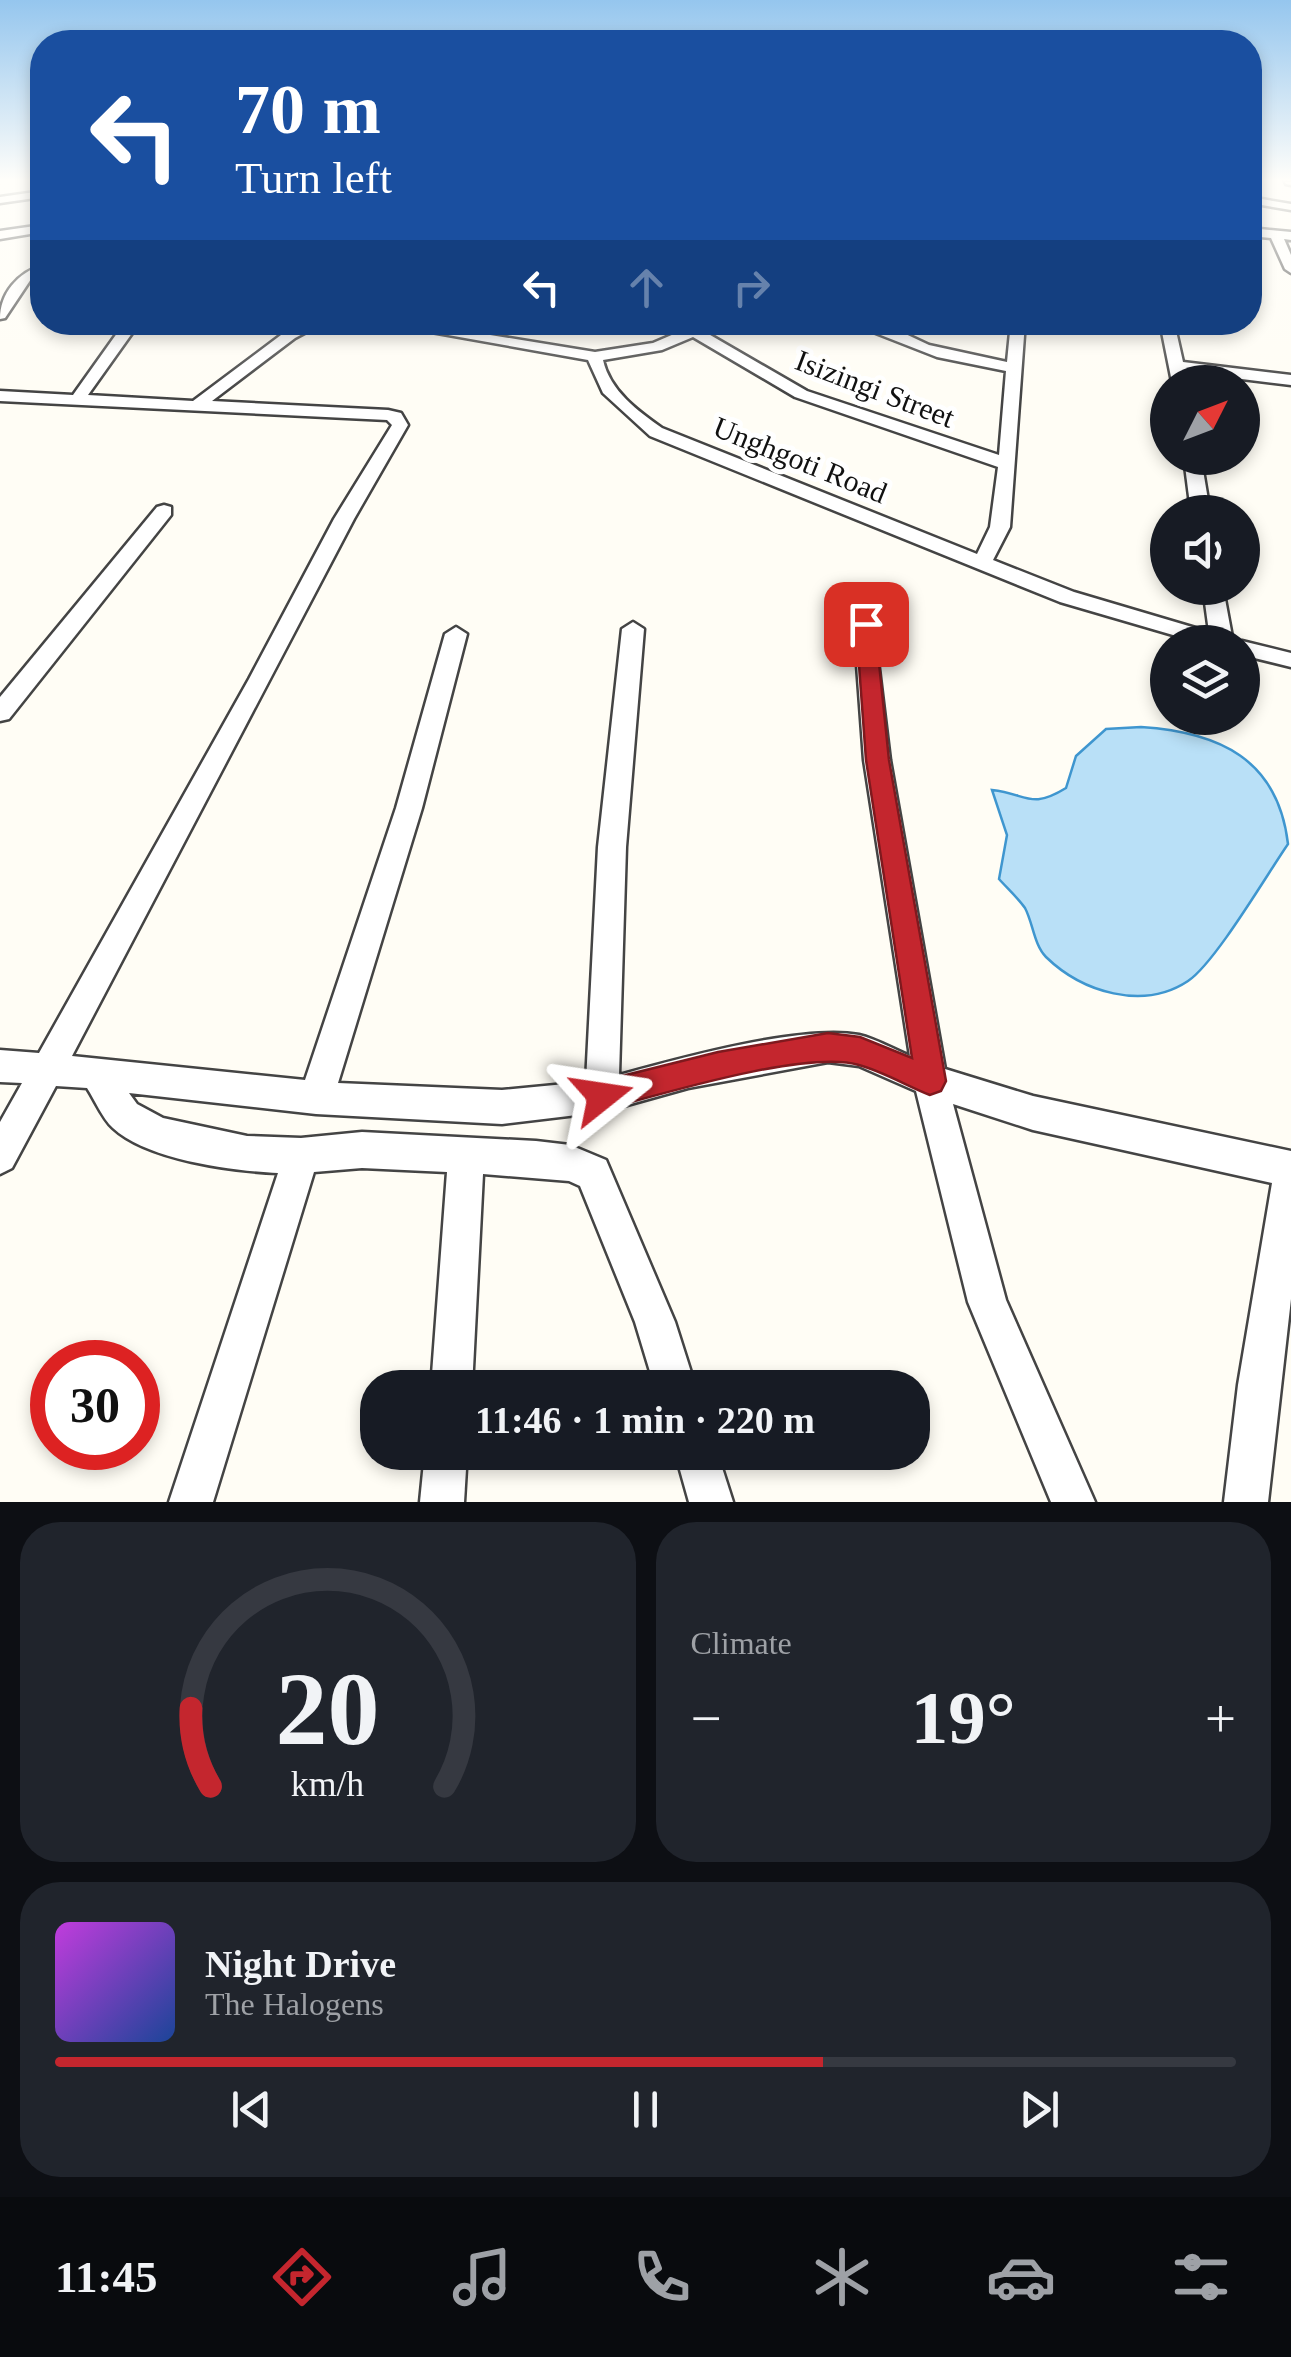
<!DOCTYPE html>
<html lang="en">
<head>
<meta charset="utf-8">
<style>
  body { margin:0; font-family:Georgia,serif; background:#20242c; color:#f1f3f6; height:100vh; display:flex; flex-direction:column; font-size:38px; white-space:nowrap }
  * { box-sizing:border-box; margin:0 }
  p { font-size:32px; color:#9ea1a6 }
  .icon { flex:none; width:55px; height:55px; fill:none; stroke:currentColor; stroke-width:2; stroke-linecap:round; stroke-linejoin:round }
  .map { position:relative; height:1502px; overflow:hidden }
  .drawer { display:flex; flex-direction:column; gap:20px; padding:20px; background:#0d0f14; flex:1 }
  .drawer>* { flex:none }
  .hud { position:absolute; left:30px; top:30px; width:1232px; height:305px; border-radius:40px; box-shadow:0 5px 15px #0003; background:#1a4fa0; color:#fff; overflow:hidden }
  .needle { width:65px; rotate:48deg }
  .tools { position:absolute; left:1150px; top:365px; display:grid; gap:20px }
  .tools a { display:grid; place-items:center; width:110px; height:110px; border-radius:50%; background:#171b24; box-shadow:0 5px 15px #0003; font-size:50px }
  .speed { position:absolute; left:30px; top:1340px; display:flex; gap:20px; font-size:50px; font-weight:700; text-align:center }
  .speed>* { display:grid; place-content:center; width:130px; height:130px; border-radius:50%; background:#171b24; box-shadow:0 5px 15px #0003; line-height:1 }
  .speed .limit { border:15px solid #d22; background:#fff; color:#111 }
  .pin { position:absolute; display:grid; place-items:center; width:85px; height:85px; color:#fff; margin:-42px; border-radius:20px; box-shadow:0 5px 15px #0006 }
  .me { position:absolute; width:110px; margin:-55px; rotate:75deg; stroke-linejoin:round; filter:drop-shadow(0 0 8px #0008) }
  .turn { display:flex; align-items:center; gap:35px; height:210px; padding:0 40px; font-size:45px }
  .turn .icon { width:130px; height:130px; stroke-width:2.5 }
  .turn b { display:block; font-size:70px; line-height:85px }
  .lanes { display:flex; align-items:center; height:95px; padding:0 40px; background:#0003; justify-content:center; gap:50px; direction:ltr }
  .lanes .off { opacity:.35 }
  .big { font-size:75px; font-weight:700; line-height:1.1 }
  .drawer .card { flex:1; display:flex; flex-direction:column; justify-content:center; gap:15px; min-width:0; padding:0 35px; border-radius:40px; background:#20242c }
  .drawer .dial { align-items:center; gap:0 }
  .dial svg { height:260px; overflow:visible; fill:none; stroke:#363941; stroke-width:7; stroke-linecap:round; text-anchor:middle }
  .dial text { fill:#f1f3f6; stroke:none }
  .song { display:flex; align-items:center; gap:30px }
  .cover { width:120px; height:120px; border-radius:15px; background:linear-gradient(135deg,hsl(290 70% 55%),hsl(220 70% 35%)) }
  .played { height:10px; border-radius:5px; background:linear-gradient(90deg,#c4262e 65%,#363941 65%) }
  .keys { display:flex; justify-content:space-around; direction:ltr }
  .heat { display:flex; justify-content:space-between; align-items:center; font-size:55px; direction:ltr }
  .drawer .tiles { flex:1; display:grid; gap:20px; grid-template-columns:1fr 1fr }
  .card:last-child { grid-column:span 2 }
  .trip { position:absolute; left:360px; top:1370px; width:570px; height:100px; border-radius:40px; background:#171b24; box-shadow:0 5px 15px #0003; font-weight:700; line-height:100px; text-align:center }
  .dock { display:flex; height:160px; justify-content:space-around; align-items:center; background:#090b0e; color:#9ea1a6 }
  .dock .icon { width:70px; height:70px }
  .dock .current { color:#c4262e }
  .dock b { font-size:45px; color:#f1f3f6 }
  .map>svg:first-child { display:block }
  .water { fill:#b9e0f7; stroke:#3f96cf; stroke-width:2.5 }
  .lines { fill:none; stroke-linecap:round; stroke-linejoin:round }
  .minor-casing { stroke:#444; stroke-width:5 }
  .minor { fill:#fff; fill-rule:evenodd }
  .route { fill:#c4262e; stroke:#7f191e; stroke-width:2.5 }
  .labels { text-anchor:middle; stroke-width:10; stroke-linejoin:round; paint-order:stroke }
  .far-street-label { font-size:30px; fill:#111; stroke:#fff }
</style>
</head>
<body>
<div class="map">
<svg width="1291" height="1502" viewBox="0 0 1291 1502">
  <rect width="100%" height="100%" fill="#fffdf5"/>
  <path class="water" d="M1141 727C1219 732 1278 759 1288 844 1266 876 1215 963 1188 981 1143 1011 1082 992 1046 957 1034 945 1033 923 1025 908 1018 898 1007 888 999 879L1007 835 992 790C1028 794 1030 810 1066 788L1076 756 1106 729Z"/>
  <g class="lines">
    <g class="minor-casing">
      <g id="minor">
        <path d="M1285 182H1291V185L1286 184Z"/>
        <path d="M42 191V197L0 203V197Z"/>
        <path d="M1250 197 1291 204V210L1250 203Z"/>
        <path d="M42 225V232L0 239V231Z"/>
        <path d="M1250 228 1291 232V240L1284 239 1291 255V273L1285 269 1271 238 1250 236Z"/>
        <path d="M42 265V274L31 279 5 318 0 319C0 293 18 273 42 265Z"/>
        <path d="M125 322H140L88 395 193 401 285 332 305 322H325L295 338 212 401 388 410 401 413 408 425 354 519 72 1056 305 1080 396 808 445 634 456 627 467 634 422 808 338 1083 502 1090 586 1082 598 847 622 629 633 622 644 629 626 847 619 1075C677 1059 803 1024 859 1035 876 1039 893 1049 910 1056L864 760 854 624 857 619H873L890 760 945 1069 1033 1096 1291 1151V1299L1268 1502H1224L1238 1385 1272 1183 1033 1130 953 1104 1006 1300 1095 1502H1051L968 1302 916 1091 859 1066 828 1062 688 1088 602 1112 502 1124 316 1114 129 1093 137 1104 163 1118 247 1136 301 1138 362 1132 536 1141 570 1145 606 1160 675 1322 696 1388H655L635 1322 580 1186 569 1181 483 1174 472 1388H431L447 1172 362 1168 314 1172 213 1502H169L278 1173C233 1171 147 1160 113 1128 102 1118 95 1100 87 1088L56 1086 12 1168 0 1174V1122L22 1083 0 1082V1050L39 1053 249 679 334 519 392 425 387 420 0 401V391L73 395Z"/>
        <path d="M375 322H411L595 352 653 343 702 322H722L705 332 807 391 999 455 1006 371 937 357 868 330 836 322H880L929 345 1007 362 1011 322H1025L1010 527 993 560 1074 592 1209 632 1203 588H1223L1233 642H1197L1060 602 650 436 603 393 588 360ZM693 337 795 397 998 467 990 527 977 554 662 428C638 411 610 391 603 360L662 350Z"/>
        <path d="M1160 322H1174L1183 362 1291 375V385L1185 372 1186 382H1172Z"/>
        <path d="M1184 458H1201L1210 512H1191Z"/>
        <path d="M164 505 171 507V515L9 719 0 721V697L157 507Z"/>
        <path d="M1242 641 1291 653V667L1242 655V642H1236Z"/>
        <path d="M425 1452H467L464 1502H420Z"/>
        <path d="M675 1452H717L733 1502H689Z"/>
      </g>
    </g>
    <use href="#minor" class="minor"/>
  </g>
  <linearGradient id="sky" x2="0" y2="1"><stop stop-color="#95c6ee"/><stop offset="0.46" stop-color="#fffefa"/><stop offset="1" stop-color="#fffefa" stop-opacity="0"/></linearGradient>
  <rect width="1291" height="392" fill="url(#sky)"/>
  <path class="route" d="M866 618 875 624 889 760 946 1081 941 1091 930 1095C907 1086 884 1072 859 1065 807 1049 659 1095 602 1110L591 1106 587 1096 591 1085 602 1081 718 1052 828 1033 860 1037 912 1058 866 760 856 624Z"/>
  <g class="labels">
    <g class="far-street-label">
      <text transform="translate(875 389) rotate(21)" y="10">Isizingi Street</text>
      <text transform="translate(800 460) rotate(22)" y="10">Unghgoti Road</text>
    </g>
  </g>
</svg>
<div class="tools">
<a><svg class="needle" viewBox="-14 -14 28 28"><path d="M0-13l5 13h-10z" fill="#e53935"/><path d="M0 13l5-13h-10z" fill="#9ea1a6"/></svg></a>
<a><svg class="icon" aria-label="sound" viewBox="0 0 24 24"><path d="M4 9h4l5-4v14l-5-4H4zM17 9q2 3 0 6"/></svg></a>
<a><svg class="icon" aria-label="layers" viewBox="0 0 24 24"><path d="M12 4l9 5-9 5-9-5zM3 14l9 5 9-5"/></svg></a>
</div>
<div class="speed"><div class="limit">30</div></div>
<div class="pin" style="left:866px;top:624px;background:#d93025"><svg class="icon" aria-label="arrive" viewBox="0 0 24 24"><path d="M6 21V4h12l-3 4 3 4H6"/></svg></div>
<svg class="me" style="left:602px;top:1096px" viewBox="-20 -20 40 40"><path d="M0-17L14 15 0 8-14 15z" fill="#c4262e" stroke="#fff" stroke-width="4"/></svg>
<div class="trip">11:46 · 1 min · 220 m</div>
<div class="hud">
<div class="turn"><svg class="icon" aria-label="left" viewBox="0 0 24 24"><path d="M17 20v-9H6M10 6l-5 5 5 5"/></svg><div><b>70 m</b>Turn left</div></div>
<div class="lanes"><svg class="icon" aria-label="left" viewBox="0 0 24 24"><path d="M17 20v-9H6M10 6l-5 5 5 5"/></svg><svg class="icon off" aria-label="ahead" viewBox="0 0 24 24"><path d="M12 20V5M6 11l6-6 6 6"/></svg><svg class="icon off" aria-label="right" viewBox="0 0 24 24"><path d="M7 20v-9h11M14 6l5 5-5 5"/></svg></div>
</div>
</div>
<section class="drawer">
<div class="tiles">
<div class="card dial"><svg viewBox="0 0 100 80">
<path d="M14 69A42 42 0 1 1 86 69"/>
<path d="M14 69A42 42 0 0 1 8 45" stroke="#c4262e"/>
<text x="50" y="56" font-size="32" font-weight="700">20</text>
<text x="50" y="72" font-size="11">km/h</text>
</svg></div>
<div class="card"><p>Climate</p>
<div class="heat"><a>−</a><b class="big">19°</b><a>+</a></div>
</div>
<div class="card">
<div class="song"><i class="cover"></i><div><b>Night Drive</b><p>The Halogens</p></div></div>
<div class="played"></div>
<div class="keys"><svg class="icon" aria-label="previous" viewBox="0 0 24 24"><path d="M18 5L8 12l10 7zM5 5v14"/></svg><svg class="icon" aria-label="pause" viewBox="0 0 24 24"><path d="M8 5v14M16 5v14"/></svg><svg class="icon" aria-label="next" viewBox="0 0 24 24"><path d="M6 5l10 7-10 7zM19 5v14"/></svg></div>
</div>
</div>
</section>
<nav class="dock">
<b>11:45</b>
<svg class="icon current" aria-label="directions" viewBox="0 0 24 24"><path d="M12 3l9 9-9 9-9-9zM9 14v-3h6M13 9l2 2-2 2"/></svg>
<svg class="icon" aria-label="music" viewBox="0 0 24 24"><path d="M9 18V5l10-2v13"/><circle cx="6" cy="18" r="3"/><circle cx="16" cy="16" r="3"/></svg>
<svg class="icon" aria-label="phone" viewBox="0 0 24 24"><path d="M5 4h4l2 5-3 2q2 4 5 5l2-3 5 2v4C11 20 4 13 5 4z"/></svg>
<svg class="icon" aria-label="climate" viewBox="0 0 24 24"><path d="M12 3v18M4 7l16 10M4 17L20 7"/></svg>
<svg class="icon" aria-label="car" viewBox="0 0 24 24"><path d="M5 17H2v-5l4-1 3-4h7l3 4 3 1v5h-3M9 17h6M6 11h13"/><circle cx="7" cy="17" r="2"/><circle cx="17" cy="17" r="2"/></svg>
<svg class="icon" aria-label="filters" viewBox="0 0 24 24"><path d="M4 7h16M4 17h16"/><circle cx="9" cy="7" r="2"/><circle cx="15" cy="17" r="2"/></svg>
</nav>
</body>
</html>
